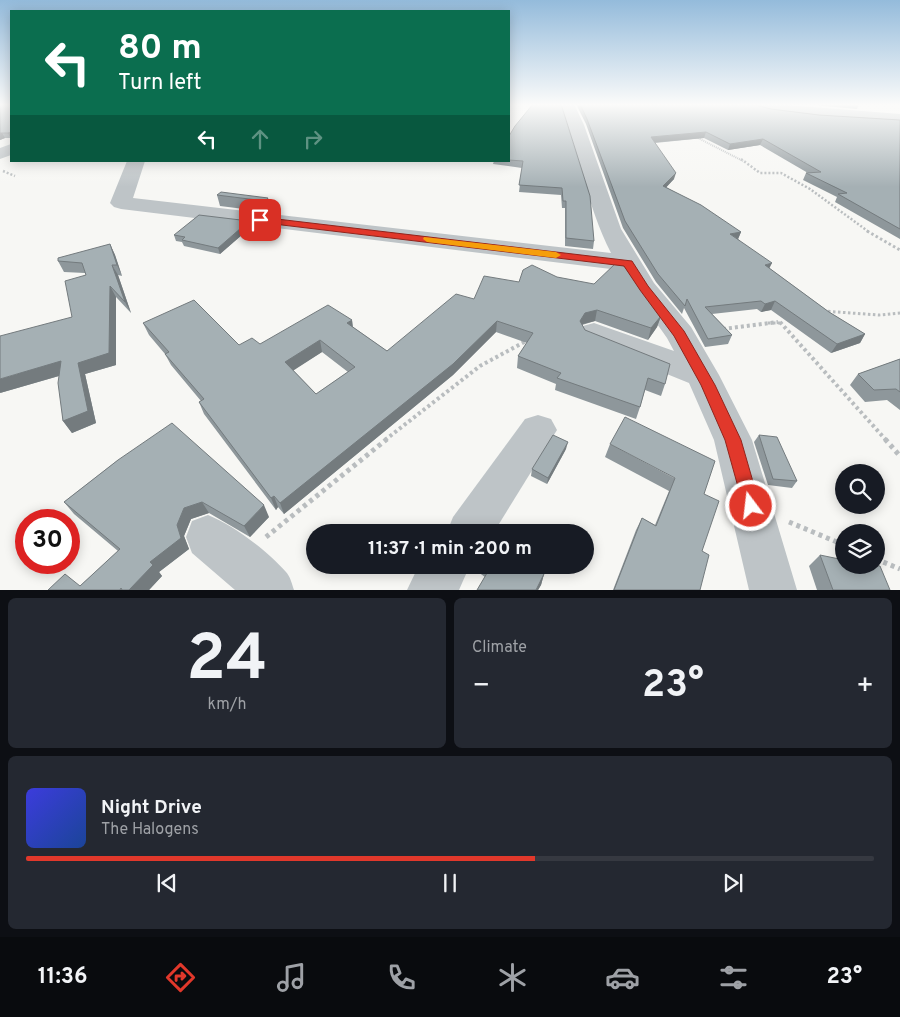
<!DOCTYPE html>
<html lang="en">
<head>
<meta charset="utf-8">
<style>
  body { margin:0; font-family:Overpass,sans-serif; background:#242831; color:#f1f3f6; height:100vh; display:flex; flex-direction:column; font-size:19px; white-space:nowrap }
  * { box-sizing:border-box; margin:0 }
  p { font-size:16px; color:#9ea1a6 }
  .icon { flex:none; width:28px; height:28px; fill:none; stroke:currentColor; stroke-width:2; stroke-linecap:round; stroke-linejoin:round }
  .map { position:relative; height:590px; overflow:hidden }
  .drawer { display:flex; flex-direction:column; gap:8px; padding:8px; background:#0d0f14; flex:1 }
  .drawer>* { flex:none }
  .banner { position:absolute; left:10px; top:10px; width:500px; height:152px; border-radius:0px; box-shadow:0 2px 12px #0003; background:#0b6e4f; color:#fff; overflow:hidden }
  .tools { position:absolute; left:835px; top:464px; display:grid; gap:10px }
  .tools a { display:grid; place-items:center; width:50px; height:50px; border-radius:50%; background:#171b24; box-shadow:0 2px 12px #0003; font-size:25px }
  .speed { position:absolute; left:15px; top:509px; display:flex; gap:10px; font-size:25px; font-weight:700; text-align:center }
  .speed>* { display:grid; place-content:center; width:65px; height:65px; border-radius:50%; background:#171b24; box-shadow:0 2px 12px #0003; line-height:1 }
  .speed .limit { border:8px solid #d22; background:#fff; color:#111 }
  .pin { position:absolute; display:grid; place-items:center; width:42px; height:42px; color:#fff; margin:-21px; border-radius:10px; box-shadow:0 2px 8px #0006 }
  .me { position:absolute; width:55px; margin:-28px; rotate:345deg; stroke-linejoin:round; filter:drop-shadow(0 0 4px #0008) }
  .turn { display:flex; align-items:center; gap:18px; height:105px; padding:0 25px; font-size:22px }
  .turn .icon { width:65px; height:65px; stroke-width:2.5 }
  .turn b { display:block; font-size:35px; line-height:42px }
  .lanes { display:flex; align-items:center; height:48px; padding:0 25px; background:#0003; justify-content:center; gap:25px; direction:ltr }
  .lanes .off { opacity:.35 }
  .big { font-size:38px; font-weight:700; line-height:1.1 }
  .drawer .tile { flex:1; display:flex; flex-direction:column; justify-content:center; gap:8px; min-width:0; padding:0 18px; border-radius:8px; background:#242831 }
  .drawer .dial { align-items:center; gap:0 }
  .dial b { font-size:65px; line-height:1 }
  .song { display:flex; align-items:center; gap:15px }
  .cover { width:60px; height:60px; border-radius:8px; background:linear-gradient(135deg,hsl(240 70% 55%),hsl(220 70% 35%)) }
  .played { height:5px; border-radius:2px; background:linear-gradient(90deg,#e1382b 60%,#363941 60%) }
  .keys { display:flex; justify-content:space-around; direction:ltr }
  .heat { display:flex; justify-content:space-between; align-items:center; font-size:28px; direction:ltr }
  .drawer .tiles { flex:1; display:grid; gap:8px; grid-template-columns:1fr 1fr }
  .tile:last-child { grid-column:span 2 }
  .trip { position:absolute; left:306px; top:524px; width:288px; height:50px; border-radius:25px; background:#171b24; box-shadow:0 2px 12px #0003; font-weight:700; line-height:50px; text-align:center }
  .menu { display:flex; height:80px; justify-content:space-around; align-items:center; background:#090b0e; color:#9ea1a6 }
  .menu .icon { width:35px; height:35px }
  .menu .selected { color:#e1382b }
  .menu b { font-size:22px; color:#f1f3f6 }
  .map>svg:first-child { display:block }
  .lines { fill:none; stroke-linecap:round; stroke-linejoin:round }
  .path-far4 { stroke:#b9bdbf; stroke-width:2; stroke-dasharray:1 1; stroke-linecap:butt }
  .path-far3 { stroke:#b9bdbf; stroke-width:2.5; stroke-dasharray:2 2; stroke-linecap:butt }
  .path-far2 { stroke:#b9bdbf; stroke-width:3; stroke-dasharray:2.5 2.5; stroke-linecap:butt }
  .path-far1 { stroke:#b9bdbf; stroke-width:4; stroke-dasharray:3 3; stroke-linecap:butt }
  .path { stroke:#b9bdbf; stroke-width:5; stroke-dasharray:4 4; stroke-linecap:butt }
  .minor { fill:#bec4c7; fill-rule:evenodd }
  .wall { fill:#8e979b; fill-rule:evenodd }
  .shaded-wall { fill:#747b7e }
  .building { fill:#a5b0b4; stroke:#747b7e; fill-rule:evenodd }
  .route { fill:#e1382b; stroke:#92241c }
  .slow { fill:#f59e0b }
</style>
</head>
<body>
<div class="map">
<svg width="900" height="590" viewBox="0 0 900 590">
  <rect width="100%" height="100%" fill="#f7f7f4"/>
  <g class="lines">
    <path class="path-far4" d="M698 138 743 161"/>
    <g class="path-far3">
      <path d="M741 159 760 173H781L810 189 869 232"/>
      <path d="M3 171 15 176"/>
    </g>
    <g class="path-far2">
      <path d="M867 231 900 250"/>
      <path d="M823 311 879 315 900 313"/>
      <path d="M768 323H781"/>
    </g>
    <g class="path-far1">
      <path d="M780 322 886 440"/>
      <path d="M723 329 778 322"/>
      <path d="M385 440 480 366 528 340"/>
    </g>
    <g class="path">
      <path d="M885 439 900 456"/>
      <path d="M789 522 844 545"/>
      <path d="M266 537 387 439"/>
      <path d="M876 559 900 569"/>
    </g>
    <g class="minor">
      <path d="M560 104H574L584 125 621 229 654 283 691 327 719 375 752 440 797 590H749L714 440 689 383 583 340 579 333 583 326 594 323 674 351 667 338 619 270 121 209 114 207 110 203 127 161H145L133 198 611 253C587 206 579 153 560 104Z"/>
      <path d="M743 104H775L900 114V124C876 122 755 118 743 104Z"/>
      <path d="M11 144V155L0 159V148Z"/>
      <path d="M538 415 551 419 557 430 494 532H447L453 517 525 419Z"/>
      <path d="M208 515C233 525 268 551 286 572 290 576 292 584 294 590H235L192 553 186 537 192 521Z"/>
      <path d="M419 565H470L459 590H407Z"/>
    </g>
  </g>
  <g class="wall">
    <path d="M0 104 11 138H5L0 140Z"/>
    <path d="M533 104 594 241 593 249 565 246V208H562L561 195 519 192 522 168 493 164 494 161H509V136Z"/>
    <path d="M576 104H752L771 109 819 115 900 120V239L835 202 837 197 803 180 806 173H808L760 145 728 150 704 138 655 143 674 179 666 187 741 232 738 239 769 268 829 312 865 334 860 343 831 353 771 310 761 312 757 309 712 314 732 335 728 344 705 347 684 308 682 314 656 282 623 228 586 124Z"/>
    <path d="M803 104H859L857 109Z"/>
    <path d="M217 195 268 198 271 209 267 212 220 206Z"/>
    <path d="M249 221 251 227 220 254 184 246 182 242 176 241 174 235Z"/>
    <path d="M110 244 115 255 122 276 118 275 131 313 116 297V365L85 374 96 423 72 433 63 421 59 376 0 393 72 317 86 275 85 273 64 272 58 261Z"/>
    <path d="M557 277 661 316 657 327 648 340 595 321 582 325 585 330 665 384 661 396 645 390 640 407 636 419 555 390 556 384 517 368 518 356 527 343 496 332 453 375 284 514 278 507 276 510 204 414 199 402 201 401 171 365 165 354 149 335 143 323 239 345 260 344 352 320 353 327 387 351 474 299 519 282ZM322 352 348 372 316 394 293 370Z"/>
    <path d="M900 359V410L887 400 865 402 850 385 858 374Z"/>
    <path d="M759 435 797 481 792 488 768 485 754 442Z"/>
    <path d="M610 444 704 494 700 590H613L636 530 642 518 655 525 669 491 605 457Z"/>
    <path d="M566 449 547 484 531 476 532 469Z"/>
    <path d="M118 460 269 517 250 537 209 513 191 519 184 536 189 549 159 572 162 576 149 590H48L80 586 118 551 74 514 64 502Z"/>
    <path d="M820 555 890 590H817L809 566Z"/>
    <path d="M471 565H529L544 574 541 585 538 590H477L485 577 471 567Z"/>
  </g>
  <g class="shaded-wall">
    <path d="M11 132V139L8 133Z"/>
    <path d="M706 132 704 138 649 143 651 137Z"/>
    <path d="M0 133H2L5 138 0 140Z"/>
    <path d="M763 139 760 145 728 150 730 144Z"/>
    <path d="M676 173 674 179 661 193 663 186Z"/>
    <path d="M268 198 271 209 267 212 265 201Z"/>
    <path d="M249 221 251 227 220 254 218 248Z"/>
    <path d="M741 232 738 239 730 234Z"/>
    <path d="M110 244 115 255 122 276 117 265Z"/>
    <path d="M772 263 768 271 765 265Z"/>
    <path d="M112 265 118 275 131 313 125 302Z"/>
    <path d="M110 286 116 297V365L85 374 96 423 72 433 63 421 78 363Z"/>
    <path d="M775 301 771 310 761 312 765 304Z"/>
    <path d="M597 310 595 321 583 324 577 332 580 321 585 313Z"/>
    <path d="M661 316 657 327 648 340 651 328Z"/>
    <path d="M352 320 353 332 347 323Z"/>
    <path d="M497 321 496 332 453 375 284 514 280 503Z"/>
    <path d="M865 334 860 343 831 353 837 344Z"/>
    <path d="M320 340 322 352 288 374 285 362Z"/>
    <path d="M61 361 69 373 0 393V379Z"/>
    <path d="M568 442 566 449 547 484 548 478Z"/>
    <path d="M274 496 278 507 276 510 271 498Z"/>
    <path d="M202 502 209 513 191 519 184 536 189 549 159 572 162 576 149 590H129L177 525 184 508Z"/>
    <path d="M264 505 269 517 250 537 244 526Z"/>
    <path d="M544 574 541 585 538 590H536Z"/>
  </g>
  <g class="building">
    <path d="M0 104H11V132L8 133H0Z"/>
    <path d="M533 104H561L590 196 594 241 566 238V201H563L562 188 519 185 523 161 509 160V136L515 126Z"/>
    <path d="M580 104H752L771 109 819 115 900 120V229L838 194 847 193 806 173 821 172 763 139 730 144 706 132 651 137 676 173 663 186 701 205 741 232 730 234 772 263 765 265 829 312 865 334 837 344 775 301 765 304 761 301 705 307 732 335 708 339 687 299 685 306 658 274 625 221 587 119Z"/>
    <path d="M221 192 268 198 265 201 217 195Z"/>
    <path d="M199 215 249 221 218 248 182 240 185 237 174 235Z"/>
    <path d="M110 244 117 265H112L125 302 110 286 109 353 78 363 88 411 63 421 58 383 61 361 0 379V336L72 317 65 281 86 275 82 263 58 261V258Z"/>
    <path d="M616 263 624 266 661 316 651 328 597 310 585 313 580 321 585 330 670 364 665 384 648 378 640 407 557 378 561 373 518 356 533 333 497 321 453 364 280 503 274 496 271 498 199 402 204 399 165 354 169 352 143 323 194 300 239 345 252 338 260 344 328 305 352 320 347 323 387 351 456 294 474 299 484 276 519 282 523 270 532 265 557 277 594 284ZM320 340 355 367 316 394 285 362Z"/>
    <path d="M900 359V392L896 389 874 390 858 374Z"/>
    <path d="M625 417 715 461 704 494 719 501 702 551 709 555 700 590H614L642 518 656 526 675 478 610 444Z"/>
    <path d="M172 423 264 505 244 526 202 502 184 508 177 525 181 538 150 562 153 565 129 590H122L121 588 120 590H48L65 574 80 586 120 549 64 502 118 460Z"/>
    <path d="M553 435 568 442 548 478 532 469Z"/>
    <path d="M759 435 777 437 797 481 773 479Z"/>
    <path d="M820 555 844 560V565H872L880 566 890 590H833Z"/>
    <path d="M485 565H529L544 574 536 590H477L490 568Z"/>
  </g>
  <linearGradient id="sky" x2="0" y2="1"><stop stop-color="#94bbdb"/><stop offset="0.56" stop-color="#fbfbfa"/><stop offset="1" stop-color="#fbfbfa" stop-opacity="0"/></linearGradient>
  <rect width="900" height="187" fill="url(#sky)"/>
  <path class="route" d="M260 217 632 261 648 286 684 331 715 385 741 440 760 506 757 512 751 514 745 512 725 440 701 385 674 336 640 290 624 266 257 222 256 220Z"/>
  <path class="slow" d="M424 237 556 252 561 255 556 258 427 242 423 239Z"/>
</svg>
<div class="tools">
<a><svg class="icon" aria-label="search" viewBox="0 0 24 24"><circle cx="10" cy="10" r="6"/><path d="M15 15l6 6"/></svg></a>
<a><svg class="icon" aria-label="layers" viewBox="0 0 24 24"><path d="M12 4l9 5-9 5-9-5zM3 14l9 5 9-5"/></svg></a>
</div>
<div class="speed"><div class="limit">30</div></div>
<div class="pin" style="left:260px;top:220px;background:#d93025"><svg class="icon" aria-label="arrive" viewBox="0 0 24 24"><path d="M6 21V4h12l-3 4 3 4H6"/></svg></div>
<svg class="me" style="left:751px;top:506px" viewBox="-20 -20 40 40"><circle r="17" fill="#e1382b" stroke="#fff" stroke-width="3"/><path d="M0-11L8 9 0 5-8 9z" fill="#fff"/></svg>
<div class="trip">11:37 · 1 min · 200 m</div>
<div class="banner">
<div class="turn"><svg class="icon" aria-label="left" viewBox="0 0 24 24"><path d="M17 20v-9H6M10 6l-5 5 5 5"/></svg><div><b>80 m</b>Turn left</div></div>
<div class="lanes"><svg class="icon" aria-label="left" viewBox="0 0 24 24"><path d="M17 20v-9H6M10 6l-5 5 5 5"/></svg><svg class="icon off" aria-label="ahead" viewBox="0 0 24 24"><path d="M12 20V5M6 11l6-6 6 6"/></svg><svg class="icon off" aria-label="right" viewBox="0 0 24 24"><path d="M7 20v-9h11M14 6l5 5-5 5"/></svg></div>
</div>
</div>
<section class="drawer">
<div class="tiles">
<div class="tile dial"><b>24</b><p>km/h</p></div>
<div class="tile"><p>Climate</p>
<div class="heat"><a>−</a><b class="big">23°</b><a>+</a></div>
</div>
<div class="tile">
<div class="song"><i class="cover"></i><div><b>Night Drive</b><p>The Halogens</p></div></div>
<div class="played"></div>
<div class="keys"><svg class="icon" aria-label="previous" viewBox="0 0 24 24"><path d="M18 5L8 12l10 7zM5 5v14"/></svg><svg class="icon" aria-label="pause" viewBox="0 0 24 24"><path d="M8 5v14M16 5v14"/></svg><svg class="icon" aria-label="next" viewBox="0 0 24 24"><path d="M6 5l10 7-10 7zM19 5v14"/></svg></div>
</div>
</div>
</section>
<nav class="menu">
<b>11:36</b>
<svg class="icon selected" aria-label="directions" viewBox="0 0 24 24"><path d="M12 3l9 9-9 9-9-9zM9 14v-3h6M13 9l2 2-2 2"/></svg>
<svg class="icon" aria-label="music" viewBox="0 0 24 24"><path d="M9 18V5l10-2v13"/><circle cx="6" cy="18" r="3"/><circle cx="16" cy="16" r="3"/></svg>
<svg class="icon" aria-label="phone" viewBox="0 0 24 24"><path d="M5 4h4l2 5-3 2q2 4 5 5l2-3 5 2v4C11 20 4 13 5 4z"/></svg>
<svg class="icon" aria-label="climate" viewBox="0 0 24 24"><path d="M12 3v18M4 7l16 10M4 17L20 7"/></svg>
<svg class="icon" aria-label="car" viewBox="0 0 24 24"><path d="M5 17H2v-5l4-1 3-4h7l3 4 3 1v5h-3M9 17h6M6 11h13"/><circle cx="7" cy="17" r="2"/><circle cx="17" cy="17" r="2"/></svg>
<svg class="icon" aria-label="filters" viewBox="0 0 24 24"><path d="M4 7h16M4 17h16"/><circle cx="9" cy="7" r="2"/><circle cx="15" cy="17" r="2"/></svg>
<b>23°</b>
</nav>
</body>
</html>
